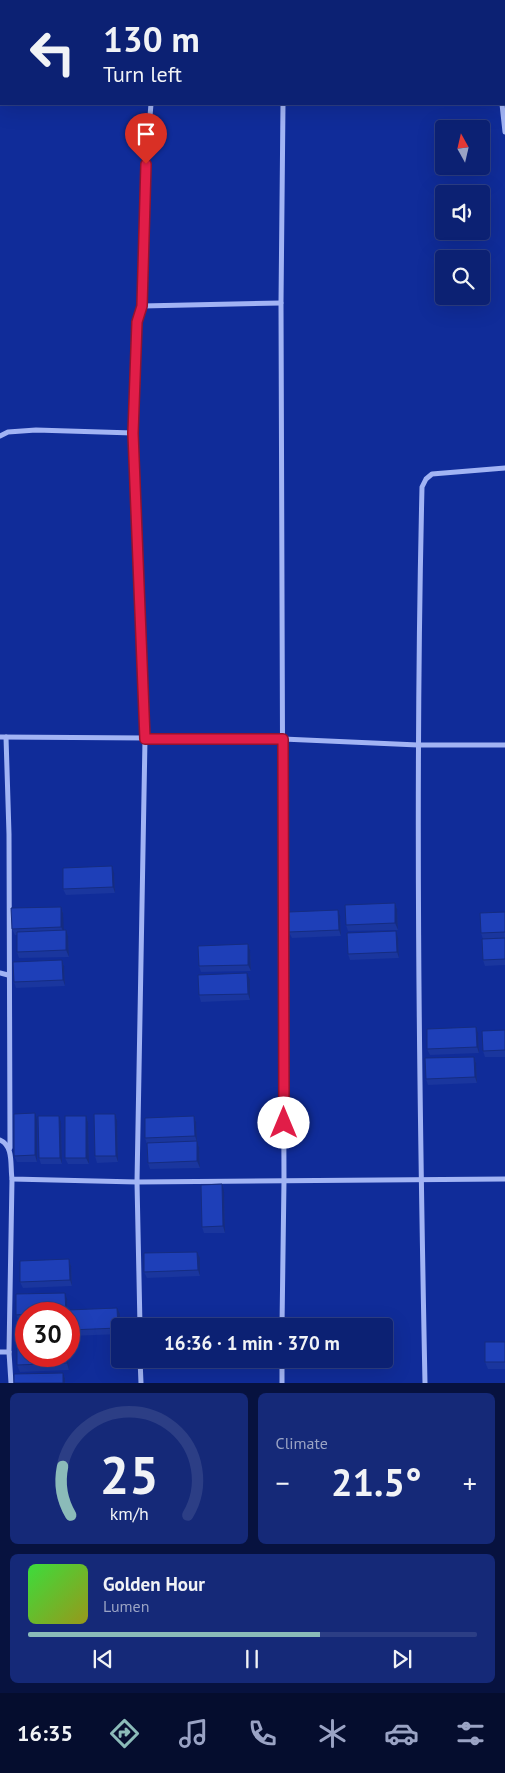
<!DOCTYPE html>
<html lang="en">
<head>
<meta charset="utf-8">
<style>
  body { margin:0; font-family:"PT Sans",sans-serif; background:#152978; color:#f1f3f6; height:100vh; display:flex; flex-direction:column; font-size:19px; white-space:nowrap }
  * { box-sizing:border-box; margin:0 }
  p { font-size:16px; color:#9aa3c4 }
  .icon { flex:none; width:28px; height:28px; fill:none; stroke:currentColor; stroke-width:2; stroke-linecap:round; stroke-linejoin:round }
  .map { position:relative; height:1383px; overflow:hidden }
  .sheet { display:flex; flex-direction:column; gap:10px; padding:10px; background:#07123f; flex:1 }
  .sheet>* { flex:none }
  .guide { position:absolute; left:0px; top:0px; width:505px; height:105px; box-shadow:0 5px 20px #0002,0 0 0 1px #2c3e85; background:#0c2173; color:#f1f3f6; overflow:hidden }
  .needle { width:32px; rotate:352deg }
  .controls { position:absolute; left:435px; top:120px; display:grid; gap:10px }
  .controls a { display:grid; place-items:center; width:55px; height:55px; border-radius:5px; background:#0c2173; box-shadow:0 5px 20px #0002,0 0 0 1px #2c3e85; font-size:25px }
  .speed { position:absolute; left:15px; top:1302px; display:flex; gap:10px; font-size:25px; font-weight:700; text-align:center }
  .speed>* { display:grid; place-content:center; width:65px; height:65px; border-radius:50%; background:#0c2173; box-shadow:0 5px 20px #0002,0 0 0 1px #2c3e85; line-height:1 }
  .speed .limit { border:8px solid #d22; background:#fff; color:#111 }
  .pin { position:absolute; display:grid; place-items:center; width:42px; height:42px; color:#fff; margin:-51px -21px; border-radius:50% 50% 50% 0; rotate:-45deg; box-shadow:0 0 5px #0007 }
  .pin .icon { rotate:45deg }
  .me { position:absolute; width:55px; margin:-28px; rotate:0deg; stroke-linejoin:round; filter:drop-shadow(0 0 4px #0008) }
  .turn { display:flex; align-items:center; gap:18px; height:105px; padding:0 20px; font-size:22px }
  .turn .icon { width:65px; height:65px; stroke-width:2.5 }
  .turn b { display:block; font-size:35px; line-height:42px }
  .big { font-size:38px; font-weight:700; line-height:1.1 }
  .sheet .tile { flex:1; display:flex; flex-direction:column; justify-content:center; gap:8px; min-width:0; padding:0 18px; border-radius:8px; background:#152978 }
  .sheet .dial { align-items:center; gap:0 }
  .dial svg { height:130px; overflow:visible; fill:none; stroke:#2c3e85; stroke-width:7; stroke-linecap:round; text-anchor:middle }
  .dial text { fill:#f1f3f6; stroke:none }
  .song { display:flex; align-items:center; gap:15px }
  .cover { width:60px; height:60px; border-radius:8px; background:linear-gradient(135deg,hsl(120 70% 55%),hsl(60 70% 35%)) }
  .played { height:5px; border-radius:2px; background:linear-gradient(90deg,#8bbbb9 65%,#2c3e85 65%) }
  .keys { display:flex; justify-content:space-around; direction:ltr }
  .heat { display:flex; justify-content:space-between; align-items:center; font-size:28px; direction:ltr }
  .sheet .tiles { flex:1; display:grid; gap:10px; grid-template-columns:1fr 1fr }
  .tile:last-child { grid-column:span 2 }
  .trip { position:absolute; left:111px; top:1318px; width:282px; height:50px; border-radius:5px; background:#0c2173; box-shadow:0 5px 20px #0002,0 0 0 1px #2c3e85; font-weight:700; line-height:50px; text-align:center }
  .tab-bar { display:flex; height:80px; justify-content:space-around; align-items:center; background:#050d2e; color:#9aa3c4 }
  .tab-bar .icon { width:35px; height:35px }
  .tab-bar .current { color:#8bbbb9 }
  .tab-bar b { font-size:22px; color:#f1f3f6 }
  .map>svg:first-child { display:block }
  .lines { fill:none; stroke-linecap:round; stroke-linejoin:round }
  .minor { stroke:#a2b4f4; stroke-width:5 }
  .tertiary { stroke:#a2b4f4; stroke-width:9 }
  .wall { fill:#1a369e }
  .shaded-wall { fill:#152c81 }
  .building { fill:#1e3fb8; stroke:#152c81 }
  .route-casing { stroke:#92132f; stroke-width:12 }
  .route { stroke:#e11d48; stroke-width:9 }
</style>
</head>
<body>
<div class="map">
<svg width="505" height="1383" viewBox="0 0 505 1383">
  <rect width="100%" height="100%" fill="#102c99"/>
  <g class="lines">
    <g class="minor">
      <path d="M58 0 59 1"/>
      <path d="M280 0V1"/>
      <path d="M491 0V1"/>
      <path d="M158 1 159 0"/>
      <path d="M504 33H505"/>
      <path d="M502 104 505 132"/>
      <path d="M142 306 281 303"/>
      <path d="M0 436 8 432 36 430 133 433"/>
      <path d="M0 737 283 739 418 745H505"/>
      <path d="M6 737 9 834 10 1148"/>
      <path d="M0 973 8 975"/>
      <path d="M0 1140C14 1146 10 1166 12 1179L137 1182 505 1179"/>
      <path d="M140 1326 137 1182 145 739 133 433 137 322 142 306 146 164 151 104"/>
      <path d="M282 1326 284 1181 281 303 283 104"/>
      <path d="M0 1352H9"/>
      <path d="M140 1359 141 1383"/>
      <path d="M11 1383 9 1352 12 1179"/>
      <path d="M282 1383V1359"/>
      <path d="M425 1383C419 1084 415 785 422 487L426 479 432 474 505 468"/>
    </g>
    <g class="tertiary">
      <path d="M112 1 114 0"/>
      <path d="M0 56 1 55"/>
    </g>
  </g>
  <g class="wall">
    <path d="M114 873 115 893 66 895 63 889Z"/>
    <path d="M395 903 397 909 398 930 348 931 346 925Z"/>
    <path d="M61 907 63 913V930L68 936 69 957 19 958 17 952V935H15L12 929Z"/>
    <path d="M505 912V965L485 966 483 960V939L481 933Z"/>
    <path d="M340 916 341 936 292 938 289 932Z"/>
    <path d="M398 938 399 958 350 960 348 954Z"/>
    <path d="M248 944 250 950 251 971 201 972 199 966Z"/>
    <path d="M62 960 64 966 65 986 16 988 14 982Z"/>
    <path d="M250 980V1000L201 1002 199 995Z"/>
    <path d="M505 1030V1057H485L483 1051Z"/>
    <path d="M478 1033 479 1053 430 1055 427 1049Z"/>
    <path d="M474 1057 476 1063 477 1083 428 1085 426 1079Z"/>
    <path d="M115 1114 117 1120 118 1162 97 1163 95 1156Z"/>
    <path d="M86 1116 88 1122 89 1164H68L65 1158Z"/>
    <path d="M194 1116 196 1122 197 1142 199 1147 200 1168 150 1169 148 1163 147 1144 145 1138Z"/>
    <path d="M37 1120V1162H17L14 1156Z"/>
    <path d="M61 1122 62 1164H41L39 1158Z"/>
    <path d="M224 1191 225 1233H204L202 1227Z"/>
    <path d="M200 1258V1276L147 1278 144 1272Z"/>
    <path d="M69 1259 71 1266 72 1286 23 1288 20 1282Z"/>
    <path d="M67 1299 68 1314H26V1321H19L16 1315Z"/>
    <path d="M120 1314V1334L71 1336 69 1330Z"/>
    <path d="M505 1342V1369H488L485 1362Z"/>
    <path d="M26 1356H68L69 1370 20 1372 17 1365Z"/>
  </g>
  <g class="shaded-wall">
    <path d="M112 866 114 873 115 893 113 887Z"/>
    <path d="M395 903 397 909 398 930 395 923Z"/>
    <path d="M61 907 63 913 64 933 61 927Z"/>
    <path d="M338 910 340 916 341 936 339 930Z"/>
    <path d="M66 930 68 936 69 957 66 950Z"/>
    <path d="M396 931 398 938 399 958 397 952Z"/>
    <path d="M248 944 250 950 251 971 248 965Z"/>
    <path d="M62 960 64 966 65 986 63 980Z"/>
    <path d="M247 973 250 980V1000L248 994Z"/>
    <path d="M476 1027 478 1033 479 1053 477 1047Z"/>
    <path d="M474 1057 476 1063 477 1083 475 1077Z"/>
    <path d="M35 1113 37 1120V1162L35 1155Z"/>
    <path d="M115 1114 117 1120 118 1162 116 1156Z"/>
    <path d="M59 1116 61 1122 62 1164 60 1158Z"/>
    <path d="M86 1116 88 1122 89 1164 86 1158Z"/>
    <path d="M194 1116 196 1122 197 1142 199 1147 200 1168 197 1161V1142L195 1136Z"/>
    <path d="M222 1184 224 1191 225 1233 223 1226Z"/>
    <path d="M197 1252 200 1258V1276L198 1270Z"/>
    <path d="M69 1259 71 1266 72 1286 70 1280Z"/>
    <path d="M65 1293 67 1299 68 1314H66Z"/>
    <path d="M117 1308 120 1314V1334L118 1328Z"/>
    <path d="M66 1356H68L69 1370 67 1363Z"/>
    <path d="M63 1373 65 1379V1383H63Z"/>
  </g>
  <g class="building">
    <path d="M112 866 113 887 63 889V868Z"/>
    <path d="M395 903V923L346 925 345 905Z"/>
    <path d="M61 907V927L12 929 11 908Z"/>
    <path d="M338 910 339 930 289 932V912Z"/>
    <path d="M505 912V932L481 933 480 913Z"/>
    <path d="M66 930V950L17 952V932Z"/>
    <path d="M396 931 397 952 348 954 347 933Z"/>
    <path d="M505 938V959L483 960 482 939Z"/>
    <path d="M248 944V965L199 966 198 946Z"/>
    <path d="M62 960 63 980 14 982 13 962Z"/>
    <path d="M247 973 248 994 199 995 198 975Z"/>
    <path d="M476 1027 477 1047 427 1049V1029Z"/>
    <path d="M505 1030V1050L483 1051 482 1031Z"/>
    <path d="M474 1057 475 1077 426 1079 425 1058Z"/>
    <path d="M35 1113V1155L14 1156V1114Z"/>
    <path d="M94 1114H115L116 1156H95Z"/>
    <path d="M38 1116H59L60 1158H39Z"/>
    <rect x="65" y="1116" width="21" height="42"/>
    <path d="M194 1116 195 1136 145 1138V1118Z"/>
    <path d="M197 1141V1161L148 1163 147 1143Z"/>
    <path d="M222 1184 223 1226 202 1227 201 1185Z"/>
    <path d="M197 1252 198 1270 144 1272V1253Z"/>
    <path d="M69 1259 70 1280 20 1282V1261Z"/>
    <path d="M65 1293 66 1313 26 1314 16 1315V1294Z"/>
    <path d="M117 1308 118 1328 69 1330 68 1310Z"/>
    <rect x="485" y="1342" width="20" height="20"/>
    <path d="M17 1345H26V1356H66L67 1363 17 1365Z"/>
    <path d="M63 1373V1383H14V1374Z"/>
  </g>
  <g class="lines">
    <g class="route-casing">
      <path id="route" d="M146 164 142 306 137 322 133 433 145 739H283L284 1123"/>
    </g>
    <use href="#route" class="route"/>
  </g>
</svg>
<div class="controls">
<a><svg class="needle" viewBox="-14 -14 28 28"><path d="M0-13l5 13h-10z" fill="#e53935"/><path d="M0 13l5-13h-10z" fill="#9aa3c4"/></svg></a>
<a><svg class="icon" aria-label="sound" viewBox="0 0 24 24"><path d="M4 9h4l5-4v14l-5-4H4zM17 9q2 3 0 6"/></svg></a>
<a><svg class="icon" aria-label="search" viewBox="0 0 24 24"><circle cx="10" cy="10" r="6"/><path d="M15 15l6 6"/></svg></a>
</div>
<div class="speed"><div class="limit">30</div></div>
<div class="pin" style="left:146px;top:164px;background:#d93025"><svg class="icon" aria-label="arrive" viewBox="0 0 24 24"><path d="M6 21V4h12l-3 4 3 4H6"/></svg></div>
<svg class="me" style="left:284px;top:1123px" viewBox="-20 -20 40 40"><circle r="19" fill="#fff"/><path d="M0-13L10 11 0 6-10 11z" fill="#e11d48"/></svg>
<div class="trip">16:36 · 1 min · 370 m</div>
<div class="guide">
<div class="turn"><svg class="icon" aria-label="left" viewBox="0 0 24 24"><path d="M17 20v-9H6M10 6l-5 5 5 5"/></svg><div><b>130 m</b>Turn left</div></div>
</div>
</div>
<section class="sheet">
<div class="tiles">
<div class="tile dial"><svg viewBox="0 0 100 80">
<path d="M14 69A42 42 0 1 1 86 69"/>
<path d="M14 69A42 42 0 0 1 9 39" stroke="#8bbbb9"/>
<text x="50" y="56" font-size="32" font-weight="700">25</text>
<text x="50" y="72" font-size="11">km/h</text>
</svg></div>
<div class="tile"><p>Climate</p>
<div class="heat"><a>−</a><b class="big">21.5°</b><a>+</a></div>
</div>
<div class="tile">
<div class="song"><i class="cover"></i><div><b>Golden Hour</b><p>Lumen</p></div></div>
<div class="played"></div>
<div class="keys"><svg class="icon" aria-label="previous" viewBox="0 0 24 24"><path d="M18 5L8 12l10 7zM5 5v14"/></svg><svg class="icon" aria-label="pause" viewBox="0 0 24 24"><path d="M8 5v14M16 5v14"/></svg><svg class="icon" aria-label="next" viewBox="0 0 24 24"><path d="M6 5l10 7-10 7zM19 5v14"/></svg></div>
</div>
</div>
</section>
<nav class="tab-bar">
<b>16:35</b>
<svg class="icon current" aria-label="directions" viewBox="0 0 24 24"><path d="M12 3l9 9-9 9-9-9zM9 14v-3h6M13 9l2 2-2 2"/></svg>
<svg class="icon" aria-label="music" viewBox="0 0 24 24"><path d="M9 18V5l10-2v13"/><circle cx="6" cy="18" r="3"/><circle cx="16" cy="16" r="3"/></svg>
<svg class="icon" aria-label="phone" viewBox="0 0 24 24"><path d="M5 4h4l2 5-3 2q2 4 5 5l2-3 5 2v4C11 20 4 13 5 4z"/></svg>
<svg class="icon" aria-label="climate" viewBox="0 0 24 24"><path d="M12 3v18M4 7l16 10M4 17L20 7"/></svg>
<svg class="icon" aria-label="car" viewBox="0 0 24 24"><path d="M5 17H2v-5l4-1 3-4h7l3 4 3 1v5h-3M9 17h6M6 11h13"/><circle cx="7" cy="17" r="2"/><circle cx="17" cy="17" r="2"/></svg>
<svg class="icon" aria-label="filters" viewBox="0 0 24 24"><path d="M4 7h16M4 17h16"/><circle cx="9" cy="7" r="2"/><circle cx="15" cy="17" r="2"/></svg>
</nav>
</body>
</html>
